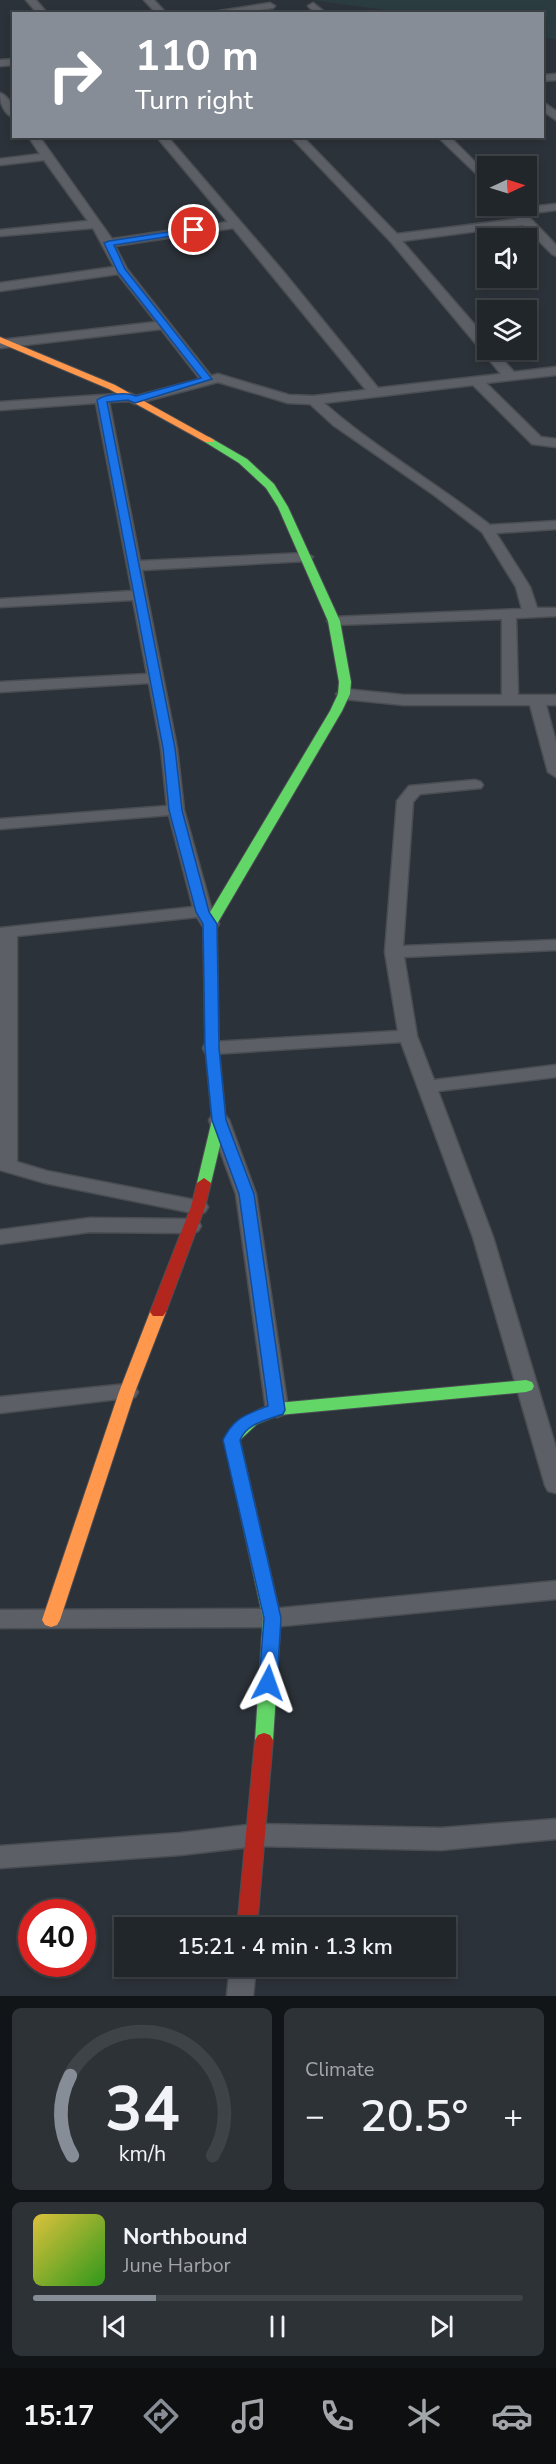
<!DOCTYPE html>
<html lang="en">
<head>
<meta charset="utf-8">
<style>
  body { margin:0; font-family:"Nunito Sans",sans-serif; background:#2d3237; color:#f1f3f6; height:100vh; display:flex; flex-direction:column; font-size:22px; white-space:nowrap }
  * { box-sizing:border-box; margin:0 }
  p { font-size:20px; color:#a2a5a9 }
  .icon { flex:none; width:33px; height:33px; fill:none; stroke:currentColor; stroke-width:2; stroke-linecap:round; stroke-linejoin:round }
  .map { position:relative; height:1996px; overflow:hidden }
  .details { display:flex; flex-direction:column; gap:12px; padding:12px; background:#121518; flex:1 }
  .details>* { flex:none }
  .banner { position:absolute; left:12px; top:12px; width:532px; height:126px; border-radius:0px; box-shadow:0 3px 9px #0003,0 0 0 2px #3e4347; background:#868d96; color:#fff; overflow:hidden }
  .needle { width:39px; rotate:86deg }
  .fabs { position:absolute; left:477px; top:156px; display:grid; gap:12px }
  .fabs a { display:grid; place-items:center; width:60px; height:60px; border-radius:0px; background:#21262b; box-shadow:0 3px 9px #0003,0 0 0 2px #3e4347; font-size:30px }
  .speed { position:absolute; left:18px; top:1899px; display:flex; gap:12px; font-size:30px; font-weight:700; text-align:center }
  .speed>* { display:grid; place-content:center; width:78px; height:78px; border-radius:50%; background:#21262b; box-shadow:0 3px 9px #0003,0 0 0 2px #3e4347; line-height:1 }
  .speed .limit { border:9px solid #d22; background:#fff; color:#111 }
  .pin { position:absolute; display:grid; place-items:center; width:51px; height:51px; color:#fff; margin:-26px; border:3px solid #fff; border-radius:50%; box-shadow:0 2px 6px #0007 }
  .me { position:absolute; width:66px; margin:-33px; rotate:4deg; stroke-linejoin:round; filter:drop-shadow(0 0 4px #0008) }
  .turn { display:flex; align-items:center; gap:21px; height:126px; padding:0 24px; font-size:27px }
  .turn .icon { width:78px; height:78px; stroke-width:2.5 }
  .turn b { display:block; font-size:42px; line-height:51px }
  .big { font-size:45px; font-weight:600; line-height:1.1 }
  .details .card { flex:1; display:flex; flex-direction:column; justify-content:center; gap:9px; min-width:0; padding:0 21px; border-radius:9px; background:#2d3237 }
  .details .dial { align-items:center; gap:0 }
  .dial svg { height:156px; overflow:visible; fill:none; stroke:#3e4347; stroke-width:7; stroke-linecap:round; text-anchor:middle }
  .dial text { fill:#f1f3f6; stroke:none }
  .song { display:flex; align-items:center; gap:18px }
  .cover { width:72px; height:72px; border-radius:9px; background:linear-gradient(135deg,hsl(50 70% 55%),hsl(110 70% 35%)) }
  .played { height:6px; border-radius:3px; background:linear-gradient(90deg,#868d96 25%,#3e4347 25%) }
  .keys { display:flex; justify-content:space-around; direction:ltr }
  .heat { display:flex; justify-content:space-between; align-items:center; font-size:33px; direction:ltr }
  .details .tiles { flex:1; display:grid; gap:12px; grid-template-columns:1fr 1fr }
  .card:last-child { grid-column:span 2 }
  .trip { position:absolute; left:114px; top:1917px; width:342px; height:60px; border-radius:0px; background:#21262b; box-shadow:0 3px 9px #0003,0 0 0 2px #3e4347; font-weight:600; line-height:60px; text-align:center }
  .tab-bar { display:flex; height:96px; justify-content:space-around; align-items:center; background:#0d0f11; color:#a2a5a9 }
  .tab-bar .icon { width:42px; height:42px }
  .tab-bar .on { color:#868d96 }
  .tab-bar b { font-size:27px; color:#f1f3f6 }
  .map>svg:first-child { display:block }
  .green { fill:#2a3c3f }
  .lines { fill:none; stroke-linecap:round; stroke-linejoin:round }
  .street-casing { stroke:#4a4e53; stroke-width:3 }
  .fast-casing { stroke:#4a4e53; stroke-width:2 }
  .slow-casing { stroke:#4a4e53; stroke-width:2 }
  .jam-casing { stroke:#4a4e53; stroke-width:2 }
  .street { fill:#5c6066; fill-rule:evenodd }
  .fast { fill:#63d668; fill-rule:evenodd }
  .slow { fill:#ff974d; fill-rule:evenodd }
  .jam { fill:#b3261e; fill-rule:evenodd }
  .route { fill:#1a73e8; stroke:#114b97; stroke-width:1.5 }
</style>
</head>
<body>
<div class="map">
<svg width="556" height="1996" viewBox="0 0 556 1996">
  <rect width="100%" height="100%" fill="#2c3239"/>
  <path class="green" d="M312 0H556V40L543 37V14H458L446 10H386Z"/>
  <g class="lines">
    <g class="street-casing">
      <g id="street">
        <path d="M26 0H36L48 14H38Z"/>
        <path d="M144 0H154L167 14H157Z"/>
        <path d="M270 3 275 6 273 8 232 14H200Z"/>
        <path d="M313 3 327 14H316L308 6Z"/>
        <path d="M14 59V65L0 66V60Z"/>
        <path d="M556 74V80L543 81V75Z"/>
        <path d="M0 93C10 97 14 108 14 118 4 114 0 103 0 93Z"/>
        <path d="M543 102 556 111V120L543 111Z"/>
        <path d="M28 136H39L112 239 228 222 156 136H167L282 270 378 388 501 374 391 242 290 136H302L397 234 517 219 506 206H517L520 208 556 204V210L526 214 556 245V256L552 254 523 225 402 241 488 340V350H494L514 372 556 367V375L486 383 541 437 556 439V447L532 444 473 385 324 403C375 448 436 483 490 525L556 521V529L496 533 530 587 537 608H556V616L516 618 518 695H556V705H546L556 742V777L548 772 530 705H404L344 699 336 694 344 689 404 695H502V619L334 625 327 621 334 617 522 609 516 587 482 532 434 495 333 425 310 404 288 403 218 382 135 404 129 401 109 402 140 561 306 553 313 557 306 561 142 570 177 748 184 810 212 911 219 924 216 928H204L197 917 17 936V1162L47 1171 205 1202 208 1207 205 1212 198 1214 45 1183 0 1170V928L193 907 169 815 0 829V819L167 806 161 748 149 683 0 692V682L147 674 133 600 0 607V599L132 591 96 403 0 410V402L130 393 136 396 200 379 161 329 0 348V340L156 322 118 274 0 291V283L114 267 93 228 0 236V230L88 221 44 160 0 165V159L40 154ZM233 228 366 390 313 396 289 395 218 374 211 376 127 269 115 246Z"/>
        <path d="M437 136H449L488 175V185Z"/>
        <path d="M475 780 481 782 483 785 481 788 420 794 413 802 403 946 556 940V950L404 957 417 1036 434 1080 556 1065V1077L438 1091 493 1237 556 1448V1493L548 1491 545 1485 473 1237 401 1042 212 1054 205 1052 203 1048 205 1044 212 1042 398 1031 385 952 397 801 409 786Z"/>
        <path d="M219 1114 226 1116 229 1120 256 1194 288 1409 285 1414 277 1417 269 1414 266 1409 236 1194 209 1120 212 1116Z"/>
        <path d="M90 1218 191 1219 198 1221 201 1226 198 1231 191 1233 90 1232 0 1244V1230Z"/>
        <path d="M127 1384 135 1387 138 1392 135 1397 0 1413V1397Z"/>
        <path d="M556 1581V1599L272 1627 0 1628V1610L272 1609Z"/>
        <path d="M556 1819V1839L441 1850 257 1846 180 1855 0 1868V1846L180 1833 257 1824 441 1828Z"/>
        <path d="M230 1966H256L253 1996H227Z"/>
      </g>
    </g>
    <g class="fast-casing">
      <g id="fast">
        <path d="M209 437 247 459 274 484 288 507 340 621 351 682 350 694 342 711 217 924 219 1048 226 1120 211 1183 204 1188 197 1183 212 1120 205 1048 203 924 330 711 338 694 339 682 328 621 278 507 266 488 239 463 205 442V438Z"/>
        <path d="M526 1380 532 1382 534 1386 532 1390 526 1392 279 1415 257 1424 242 1438 240 1440 281 1618 273 1740 270 1745 264 1747 258 1745 255 1740 263 1618 224 1440C236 1419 254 1410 277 1403Z"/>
      </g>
    </g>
    <g class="slow-casing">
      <g id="slow">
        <path d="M0 337 115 385 214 440 213 442H205L109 389 0 343Z"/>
        <path d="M158 1307 163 1308 166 1312 135 1392 60 1620 57 1625 51 1627 45 1625 42 1620 119 1392 150 1312 153 1308Z"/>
      </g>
    </g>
    <g class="jam-casing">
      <g id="jam">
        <path d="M204 1178 211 1183 205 1207 166 1312 163 1316H153L150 1312 191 1207 197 1183Z"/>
        <path d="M264 1733 270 1735 273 1740 257 1928H237L255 1740 258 1735Z"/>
      </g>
    </g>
    <use href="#street" class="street"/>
    <use href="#fast" class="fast"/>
    <use href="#slow" class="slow"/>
    <use href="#jam" class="jam"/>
  </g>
  <path class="route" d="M194 228 197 229V232L114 245 125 269 212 379 135 403 128 400 107 402 175 748 182 810 209 912 217 924 219 1048 226 1120 254 1194 285 1410 283 1414C267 1420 247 1423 240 1440L281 1618 277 1683 274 1688 268 1690 261 1688 259 1683 264 1618 223 1440C234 1417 246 1415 268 1406L239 1194 212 1120 205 1048 203 924 196 912 169 810 163 748 97 400C105 394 126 392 136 396L201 378 118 272 104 243 109 241Z"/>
</svg>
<div class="fabs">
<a><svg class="needle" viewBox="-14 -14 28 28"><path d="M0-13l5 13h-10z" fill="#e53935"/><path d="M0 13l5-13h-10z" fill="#a2a5a9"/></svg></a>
<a><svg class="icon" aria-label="sound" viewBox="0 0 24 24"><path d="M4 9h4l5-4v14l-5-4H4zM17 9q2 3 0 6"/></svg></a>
<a><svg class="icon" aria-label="layers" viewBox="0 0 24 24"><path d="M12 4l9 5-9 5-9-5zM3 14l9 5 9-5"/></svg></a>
</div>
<div class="speed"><div class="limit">40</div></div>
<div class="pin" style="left:194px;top:230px;background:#d93025"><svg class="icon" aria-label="arrive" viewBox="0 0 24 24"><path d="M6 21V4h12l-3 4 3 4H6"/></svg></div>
<svg class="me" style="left:268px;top:1683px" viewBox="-20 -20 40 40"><path d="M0-17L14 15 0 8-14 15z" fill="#1a73e8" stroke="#fff" stroke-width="4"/></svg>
<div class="trip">15:21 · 4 min · 1.3 km</div>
<div class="banner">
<div class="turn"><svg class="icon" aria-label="right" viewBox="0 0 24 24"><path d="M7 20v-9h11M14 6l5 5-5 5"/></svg><div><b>110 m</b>Turn right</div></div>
</div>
</div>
<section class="details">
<div class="tiles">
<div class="card dial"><svg viewBox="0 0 100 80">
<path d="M14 69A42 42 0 1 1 86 69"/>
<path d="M14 69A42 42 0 0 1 13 28" stroke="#868d96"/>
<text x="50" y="56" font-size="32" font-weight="700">34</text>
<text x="50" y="72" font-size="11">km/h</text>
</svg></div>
<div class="card"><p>Climate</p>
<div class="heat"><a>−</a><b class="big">20.5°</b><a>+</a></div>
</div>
<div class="card">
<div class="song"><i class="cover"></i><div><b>Northbound</b><p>June Harbor</p></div></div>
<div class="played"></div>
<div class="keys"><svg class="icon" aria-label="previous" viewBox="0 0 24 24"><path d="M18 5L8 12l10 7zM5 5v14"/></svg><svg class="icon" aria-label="pause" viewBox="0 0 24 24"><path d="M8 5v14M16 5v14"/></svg><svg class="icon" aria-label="next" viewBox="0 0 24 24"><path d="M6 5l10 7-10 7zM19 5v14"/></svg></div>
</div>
</div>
</section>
<nav class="tab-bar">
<b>15:17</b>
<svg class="icon on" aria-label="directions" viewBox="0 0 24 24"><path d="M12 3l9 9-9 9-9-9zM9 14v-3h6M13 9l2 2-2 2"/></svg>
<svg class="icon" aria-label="music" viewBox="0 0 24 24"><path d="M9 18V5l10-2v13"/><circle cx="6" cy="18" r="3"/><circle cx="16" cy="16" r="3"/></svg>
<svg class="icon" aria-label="phone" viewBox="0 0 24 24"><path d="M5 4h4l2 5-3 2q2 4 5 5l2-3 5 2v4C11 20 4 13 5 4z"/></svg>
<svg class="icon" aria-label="climate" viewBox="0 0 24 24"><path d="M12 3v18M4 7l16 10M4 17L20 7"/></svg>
<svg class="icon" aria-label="car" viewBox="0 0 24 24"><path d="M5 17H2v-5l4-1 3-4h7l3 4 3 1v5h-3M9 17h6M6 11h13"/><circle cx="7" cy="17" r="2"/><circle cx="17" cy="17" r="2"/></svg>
</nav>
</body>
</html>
